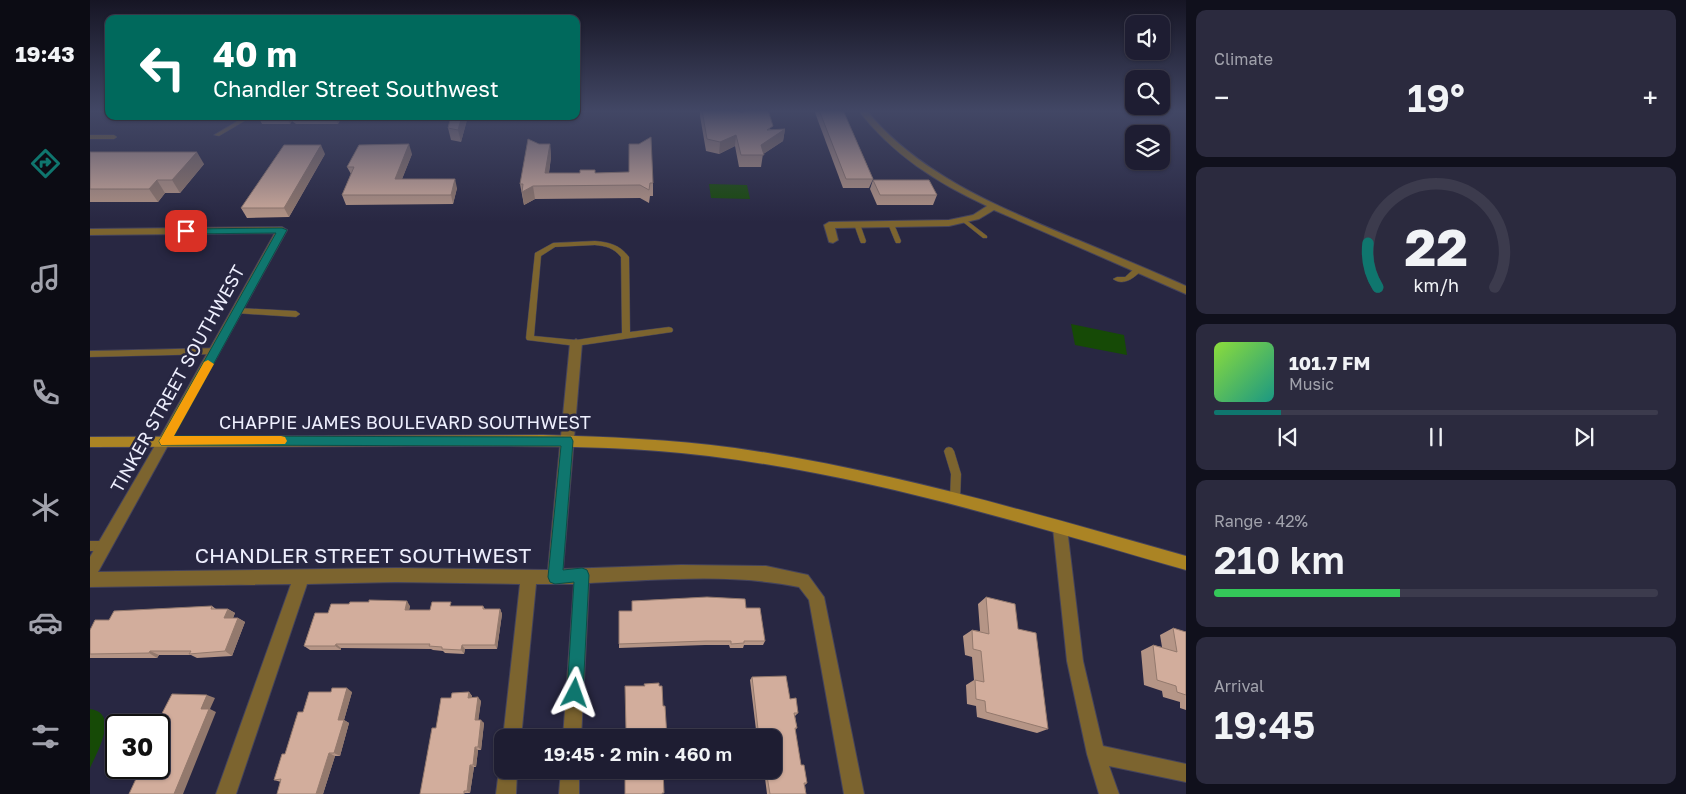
<!DOCTYPE html>
<html lang="en">
<head>
<meta charset="utf-8">
<style>
  body { margin:0; font-family:"Golos Text",sans-serif; background:#2b2a3e; color:#f1f3f6; height:100vh; display:flex; flex-direction:column; font-size:19px; white-space:nowrap }
  * { box-sizing:border-box; margin:0 }
  p { font-size:16px; color:#a1a2ac }
  .icon { flex:none; width:28px; height:28px; fill:none; stroke:currentColor; stroke-width:2; stroke-linecap:round; stroke-linejoin:round }
  .map { position:relative; flex:1; overflow:hidden }
  .sheet { display:flex; flex-direction:column; gap:10px; padding:10px; background:#10101c; width:500px }
  .sheet>* { flex:none }
  .banner { position:absolute; left:15px; top:15px; width:475px; height:105px; border-radius:10px; box-shadow:0 1px 4px #0004,0 0 0 1px #3c3b4d; background:#00695c; color:#fff; overflow:hidden }
  .buttons { position:absolute; left:1035px; top:15px; display:grid; gap:10px }
  .buttons a { display:grid; place-items:center; width:45px; height:45px; border-radius:10px; background:#1e1d32; box-shadow:0 1px 4px #0004,0 0 0 1px #3c3b4d; font-size:25px }
  .speed { position:absolute; left:15px; top:714px; display:flex; gap:10px; font-size:25px; font-weight:700; text-align:center }
  .speed>* { display:grid; place-content:center; width:65px; height:65px; border-radius:50%; background:#1e1d32; box-shadow:0 1px 4px #0004,0 0 0 1px #3c3b4d; line-height:1 }
  .speed .limit { border:2px solid #111; border-radius:8px; background:#fff; color:#111 }
  .pin { position:absolute; display:grid; place-items:center; width:42px; height:42px; color:#fff; margin:-21px; border-radius:10px; box-shadow:0 2px 8px #0006 }
  .me { position:absolute; width:55px; margin:-28px; rotate:4deg; stroke-linejoin:round; filter:drop-shadow(0 0 4px #0008) }
  .turn { display:flex; align-items:center; gap:18px; height:105px; padding:0 25px; font-size:22px }
  .turn .icon { width:65px; height:65px; stroke-width:2.5 }
  .turn b { display:block; font-size:35px; line-height:42px }
  .big { font-size:38px; font-weight:600; line-height:1.1 }
  .sheet .widget { flex:1; display:flex; flex-direction:column; justify-content:center; gap:8px; min-width:0; padding:0 18px; border-radius:10px; background:#2b2a3e }
  .sheet .dial { align-items:center; gap:0 }
  .dial svg { height:130px; overflow:visible; fill:none; stroke:#3c3b4d; stroke-width:7; stroke-linecap:round; text-anchor:middle }
  .dial text { fill:#f1f3f6; stroke:none }
  .song { display:flex; align-items:center; gap:15px }
  .cover { width:60px; height:60px; border-radius:8px; background:linear-gradient(135deg,hsl(90 70% 55%),hsl(170 70% 35%)) }
  .played { height:5px; border-radius:2px; background:linear-gradient(90deg,#0f766e 15%,#3c3b4d 15%) }
  .keys { display:flex; justify-content:space-around; direction:ltr }
  .heat { display:flex; justify-content:space-between; align-items:center; font-size:28px; direction:ltr }
  .charge { height:8px; border-radius:4px; background:linear-gradient(90deg,#34c759 42%,#3c3b4d 0) }
  .trip { position:absolute; left:404px; top:729px; width:288px; height:50px; border-radius:10px; background:#1e1d32; box-shadow:0 1px 4px #0004,0 0 0 1px #3c3b4d; font-weight:600; line-height:50px; text-align:center }
  main { display:flex; flex:1; min-height:0 }
  .dock { display:flex; flex-direction:column; width:90px; justify-content:space-around; align-items:center; background:#0c0c14; color:#a1a2ac }
  .dock .icon { width:35px; height:35px }
  .dock .selected { color:#0f766e }
  .dock b { font-size:22px; color:#f1f3f6 }
  .map>svg:first-child { display:block }
  .green { fill:#164a06 }
  .lines { fill:none; stroke-linecap:round; stroke-linejoin:round }
  .lane-casing { stroke:#44435c; stroke-width:1 }
  .street-casing { stroke:#44435c; stroke-width:2 }
  .secondary-casing { stroke:#44435c; stroke-width:2 }
  .lane { fill:#7c642f; fill-rule:evenodd }
  .street { fill:#7c642f; fill-rule:evenodd }
  .secondary { fill:#ab8424; fill-rule:evenodd }
  .wall { fill:#b59586 }
  .shaded-wall { fill:#93796d }
  .building { fill:#d2ad9c; stroke:#93796d }
  .route { fill:#0f766e; stroke:#0a4d48 }
  .slow { fill:#f59e0b }
  .labels { text-anchor:middle; stroke-width:5; stroke-linejoin:round; paint-order:stroke }
  .street-label { font-size:18px; fill:#eeeffe; stroke:#282742 }
  .near-street-label { font-size:21px; fill:#eeeffe; stroke:#282742 }
</style>
</head>
<body>
<main>
<nav class="dock">
<b>19:43</b>
<svg class="icon selected" aria-label="directions" viewBox="0 0 24 24"><path d="M12 3l9 9-9 9-9-9zM9 14v-3h6M13 9l2 2-2 2"/></svg>
<svg class="icon" aria-label="music" viewBox="0 0 24 24"><path d="M9 18V5l10-2v13"/><circle cx="6" cy="18" r="3"/><circle cx="16" cy="16" r="3"/></svg>
<svg class="icon" aria-label="phone" viewBox="0 0 24 24"><path d="M5 4h4l2 5-3 2q2 4 5 5l2-3 5 2v4C11 20 4 13 5 4z"/></svg>
<svg class="icon" aria-label="climate" viewBox="0 0 24 24"><path d="M12 3v18M4 7l16 10M4 17L20 7"/></svg>
<svg class="icon" aria-label="car" viewBox="0 0 24 24"><path d="M5 17H2v-5l4-1 3-4h7l3 4 3 1v5h-3M9 17h6M6 11h13"/><circle cx="7" cy="17" r="2"/><circle cx="17" cy="17" r="2"/></svg>
<svg class="icon" aria-label="filters" viewBox="0 0 24 24"><path d="M4 7h16M4 17h16"/><circle cx="9" cy="7" r="2"/><circle cx="15" cy="17" r="2"/></svg>
</nav>
<div class="map">
<svg width="1096" height="794" viewBox="0 0 1096 794">
  <rect width="100%" height="100%" fill="#282742"/>
  <g class="green">
    <path d="M619 184 657 185 660 199 621 198Z"/>
    <path d="M981 324 1034 335 1037 355 985 345Z"/>
    <path d="M0 709C30 713 7 752 0 768Z"/>
  </g>
  <g class="lines">
    <g class="lane-casing">
      <g id="lane">
        <path d="M156 116H163L129 136 124 135Z"/>
        <path d="M0 135H24L27 137 24 139H0Z"/>
        <path d="M875 219 897 236V238H893L873 222V220Z"/>
        <path d="M767 222 770 224 776 241 775 243H771L770 241 764 224Z"/>
        <path d="M801 222 804 224 811 241 810 243H806L805 241 798 224Z"/>
        <path d="M505 241C519 242 530 245 539 257L540 332 579 327 582 328 583 330 582 332 486 346 437 340 436 338 445 253 463 243ZM505 245C516 246 524 248 531 257L532 333 486 340 444 336 451 256 465 247Z"/>
        <path d="M1046 267H1049L1053 269C1045 277 1034 287 1023 279L1027 277H1035Z"/>
        <path d="M148 308 206 311 210 314 206 317 145 313 144 311Z"/>
        <path d="M126 348 130 351 126 354 0 357V351Z"/>
        <path d="M859 447 862 448 864 451 871 474 870 499 869 502 865 503 861 502 860 499 861 474 854 451 856 448Z"/>
        <path d="M0 541H15L19 543 20 546 19 549 15 551H0Z"/>
      </g>
    </g>
    <g class="street-casing">
      <g id="street">
        <path d="M768 110H776C830 176 911 208 988 240 1024 255 1060 270 1096 286V294L904 210 889 219 859 226 745 228 748 240 743 243 739 242 734 225 739 222 859 220 883 215 897 206C847 183 802 154 768 110Z"/>
        <path d="M192 227 197 230 8 572 306 568 458 570 480 343 486 339 492 343 473 569 591 565 676 566 718 575 734 597 774 794H754L719 600 709 587C640 573 569 580 499 583L491 738H473L484 584H446L431 738H413L430 584 306 582 217 584 146 794H126L201 584 0 587V557L70 437 185 233 0 235V229Z"/>
        <path d="M970 521 975 523 977 528 993 661 1013 746 1096 764V782L1019 766 1029 794H1009L997 754 977 661 963 528 965 523Z"/>
        <path d="M411 763 412 770H427L426 794H406L409 770Z"/>
        <path d="M471 770H489V794H469Z"/>
      </g>
    </g>
    <g class="secondary-casing">
      <path id="secondary" d="M453 435C517 437 581 439 645 448 798 470 947 514 1096 556V570C939 525 781 476 619 456 521 444 422 446 324 446 216 446 108 447 0 447V437Z"/>
    </g>
    <use href="#lane" class="lane"/>
    <use href="#street" class="street"/>
    <use href="#secondary" class="secondary"/>
  </g>
  <g class="wall">
    <path d="M610 110H646L682 130 695 129 693 141 673 154 671 167H649L645 146 629 154 616 151 610 116Z"/>
    <path d="M724 110H753L783 179 779 188H753Z"/>
    <path d="M168 116H252L248 124H206L202 121 200 124H172Z"/>
    <path d="M361 116H378L371 142 361 140 358 128Z"/>
    <path d="M449 144H460L461 157 459 173H490L505 170V173L563 183V196H560L559 203 550 198 445 199 434 205 430 184Z"/>
    <path d="M0 152 114 164 90 193H75L68 202H0Z"/>
    <path d="M235 154 199 217 157 218 151 208Z"/>
    <path d="M322 154 312 179 367 188 363 204 256 205 252 195 261 174 257 167Z"/>
    <path d="M783 180 847 195 843 205H787L780 189Z"/>
    <path d="M896 597 928 629 958 729 947 733 887 717 886 706 877 704 876 685 884 680 882 657 875 655 873 636 882 630 890 631 888 604Z"/>
    <path d="M279 602 320 606 319 610H340L363 606H393L395 609H410L412 614 407 649H375L374 654 355 653 353 651 343 650 341 649 251 648V650H220L214 646 238 613 259 604Z"/>
    <path d="M122 606 126 609H138L145 613 143 618H148L155 622 142 656 107 658 101 655H69L67 658H0V630Z"/>
    <path d="M656 608 675 641 673 645H654L653 648H640L639 645H615L529 648V644Z"/>
    <path d="M1083 628 1096 632V710L1090 708V702L1073 697 1072 691 1054 685 1051 651 1063 645 1072 647 1070 635Z"/>
    <path d="M662 677 700 699 708 713 705 716 707 728 705 730 711 765 717 783 715 785 716 794H677L674 770H682V738H667L660 680Z"/>
    <path d="M262 692 254 720 259 723 250 756H245L233 794H187L191 782 184 780 213 712Z"/>
    <path d="M379 692 382 696V697L391 701 388 720 394 723 391 750H388L386 767H384L380 793 330 794 346 728 361 698Z"/>
  </g>
  <g class="shaded-wall">
    <path d="M196 116H200L202 121 200 124Z"/>
    <path d="M245 116H252L248 124Z"/>
    <path d="M372 116H378L371 142 368 130Z"/>
    <path d="M695 129 693 141 672 155 671 145Z"/>
    <path d="M646 135 645 146 629 154 630 142Z"/>
    <path d="M319 144 322 154 308 189 305 179Z"/>
    <path d="M460 144 461 157 457 186 455 173Z"/>
    <path d="M231 145 235 154 199 217 194 208Z"/>
    <path d="M107 152 114 164 90 193 82 180Z"/>
    <path d="M365 179 367 188 363 204 361 195Z"/>
    <path d="M67 180 75 193 68 202 59 189Z"/>
    <path d="M443 186 445 199 434 205 432 192Z"/>
    <path d="M317 601 320 606 318 615 315 610Z"/>
    <path d="M138 609 145 613 141 622 134 618Z"/>
    <path d="M410 609 412 614 407 649 405 645Z"/>
    <path d="M148 618 155 622 142 656 135 651Z"/>
    <path d="M246 644 251 648V650L245 646Z"/>
    <path d="M372 645 375 649 374 654 371 650Z"/>
    <path d="M60 651 69 655 67 658 59 653Z"/>
    <path d="M257 688 262 692 254 720 259 723 250 756 244 753 248 720Z"/>
    <path d="M379 692 382 696 381 701 378 698Z"/>
    <path d="M117 695 125 698 120 709 126 712 93 794H84L111 709Z"/>
    <path d="M388 697 391 701 388 723 385 720Z"/>
    <path d="M391 720 394 723 391 750 388 747Z"/>
    <path d="M385 747 388 750 386 767 383 765Z"/>
    <path d="M239 753 245 756 233 794H226Z"/>
    <path d="M380 765 384 767 380 793 377 791Z"/>
  </g>
  <g class="building">
    <path d="M612 110H646L652 113 657 110H678L683 126 677 130 695 129 671 145 674 155H651L646 135 630 142 617 139Z"/>
    <path d="M729 110H753L783 179H756Z"/>
    <path d="M361 116H372L368 130 358 128Z"/>
    <path d="M561 137 563 183H560L559 190 550 185 443 186 432 192 433 184H430L438 139 449 144H460L455 173H490V170H505V173L539 172V144H549Z"/>
    <path d="M319 144 305 179H365L361 195H252L264 167H257L269 145Z"/>
    <path d="M194 145H231L194 208H151Z"/>
    <path d="M0 152H107L82 180H67L59 189H0Z"/>
    <path d="M783 180H839L847 195H790Z"/>
    <path d="M617 597 655 599 656 608H670L675 641H654V643L641 644V641H616L529 644V611H542V601Z"/>
    <path d="M896 597 925 604 928 629 946 633 958 729 896 712 895 701 886 699 885 680 894 682 891 651 883 649 882 630 899 634Z"/>
    <path d="M279 600 317 601 315 610H340L342 602H361L360 606H393V609H410L405 645H372L371 650 352 649V647L339 646 340 644H246L245 646H214L225 613H238L241 604H259L260 602H279Z"/>
    <path d="M122 606 121 609H138L134 618H148L135 651 99 654 101 651H60L59 653 0 654V630L5 620H19L24 611Z"/>
    <path d="M1083 628 1096 632V695L1087 692 1086 686 1067 680 1063 645 1087 652Z"/>
    <path d="M696 676 700 699 706 698 708 713H704L707 728H705L711 765H714L717 783H714L716 794H680L676 770H682V738H669L662 677Z"/>
    <path d="M569 683V686H572L573 706H575L577 738H532V730H536L535 686H555L554 684Z"/>
    <path d="M242 688H257L248 720H254L244 753H239L226 794H187L191 779 184 780 192 754H195L208 712H213L219 692H241Z"/>
    <path d="M379 692 378 698 388 697 385 720H391L388 747H385L383 765H380L377 791H374V794H330L342 728H346L351 698H361L362 693Z"/>
    <path d="M82 694 117 695 111 709H119L84 794H39L51 768H69V725H66Z"/>
    <path d="M538 770H573L574 793H572V794H535V773L538 774Z"/>
  </g>
  <linearGradient id="sky" x2="0" y2="1"><stop stop-color="#161524"/><stop offset="0.5" stop-color="#424765"/><stop offset="1" stop-color="#424765" stop-opacity="0"/></linearGradient>
  <rect width="1096" height="222" fill="url(#sky)"/>
  <path class="route" d="M192 228 197 230 84 436 481 437 483 441 473 570 492 568 497 570 499 575 493 693 490 698 485 701 479 698 477 693 484 582 465 584 460 582 458 577 471 446 71 445 69 441 71 438 186 233 96 234 91 231 96 229Z"/>
  <path class="slow" d="M118 360 124 364 84 436H191L195 437 197 441 195 444 71 445 69 441 71 438 114 362Z"/>
  <g class="labels">
    <g class="street-label">
      <text transform="translate(88 379) rotate(-61)" y="6">TINKER STREET SOUTHWEST</text>
      <text x="315" y="429">CHAPPIE JAMES BOULEVARD SOUTHWEST</text>
    </g>
    <g class="near-street-label">
      <text x="273" y="563">CHANDLER STREET SOUTHWEST</text>
    </g>
  </g>
</svg>
<div class="buttons">
<a><svg class="icon" aria-label="sound" viewBox="0 0 24 24"><path d="M4 9h4l5-4v14l-5-4H4zM17 9q2 3 0 6"/></svg></a>
<a><svg class="icon" aria-label="search" viewBox="0 0 24 24"><circle cx="10" cy="10" r="6"/><path d="M15 15l6 6"/></svg></a>
<a><svg class="icon" aria-label="layers" viewBox="0 0 24 24"><path d="M12 4l9 5-9 5-9-5zM3 14l9 5 9-5"/></svg></a>
</div>
<div class="speed"><div class="limit">30</div></div>
<div class="pin" style="left:96px;top:231px;background:#d93025"><svg class="icon" aria-label="arrive" viewBox="0 0 24 24"><path d="M6 21V4h12l-3 4 3 4H6"/></svg></div>
<svg class="me" style="left:485px;top:693px" viewBox="-20 -20 40 40"><path d="M0-17L14 15 0 8-14 15z" fill="#0f766e" stroke="#fff" stroke-width="4"/></svg>
<div class="trip">19:45 · 2 min · 460 m</div>
<div class="banner">
<div class="turn"><svg class="icon" aria-label="left" viewBox="0 0 24 24"><path d="M17 20v-9H6M10 6l-5 5 5 5"/></svg><div><b>40 m</b>Chandler Street Southwest</div></div>
</div>
</div>
<section class="sheet">
<div class="widget"><p>Climate</p>
<div class="heat"><a>−</a><b class="big">19°</b><a>+</a></div>
</div>
<div class="widget dial"><svg viewBox="0 0 100 80">
<path d="M14 69A42 42 0 1 1 86 69"/>
<path d="M14 69A42 42 0 0 1 8 42" stroke="#0f766e"/>
<text x="50" y="56" font-size="32" font-weight="700">22</text>
<text x="50" y="72" font-size="11">km/h</text>
</svg></div>
<div class="widget">
<div class="song"><i class="cover"></i><div><b>101.7 FM</b><p>Music</p></div></div>
<div class="played"></div>
<div class="keys"><svg class="icon" aria-label="previous" viewBox="0 0 24 24"><path d="M18 5L8 12l10 7zM5 5v14"/></svg><svg class="icon" aria-label="pause" viewBox="0 0 24 24"><path d="M8 5v14M16 5v14"/></svg><svg class="icon" aria-label="next" viewBox="0 0 24 24"><path d="M6 5l10 7-10 7zM19 5v14"/></svg></div>
</div>
<div class="widget"><p>Range · 42%</p><b class="big">210 km</b><div class="charge"></div></div>
<div class="widget"><p>Arrival</p><b class="big">19:45</b></div>
</section>
</main>
</body>
</html>
